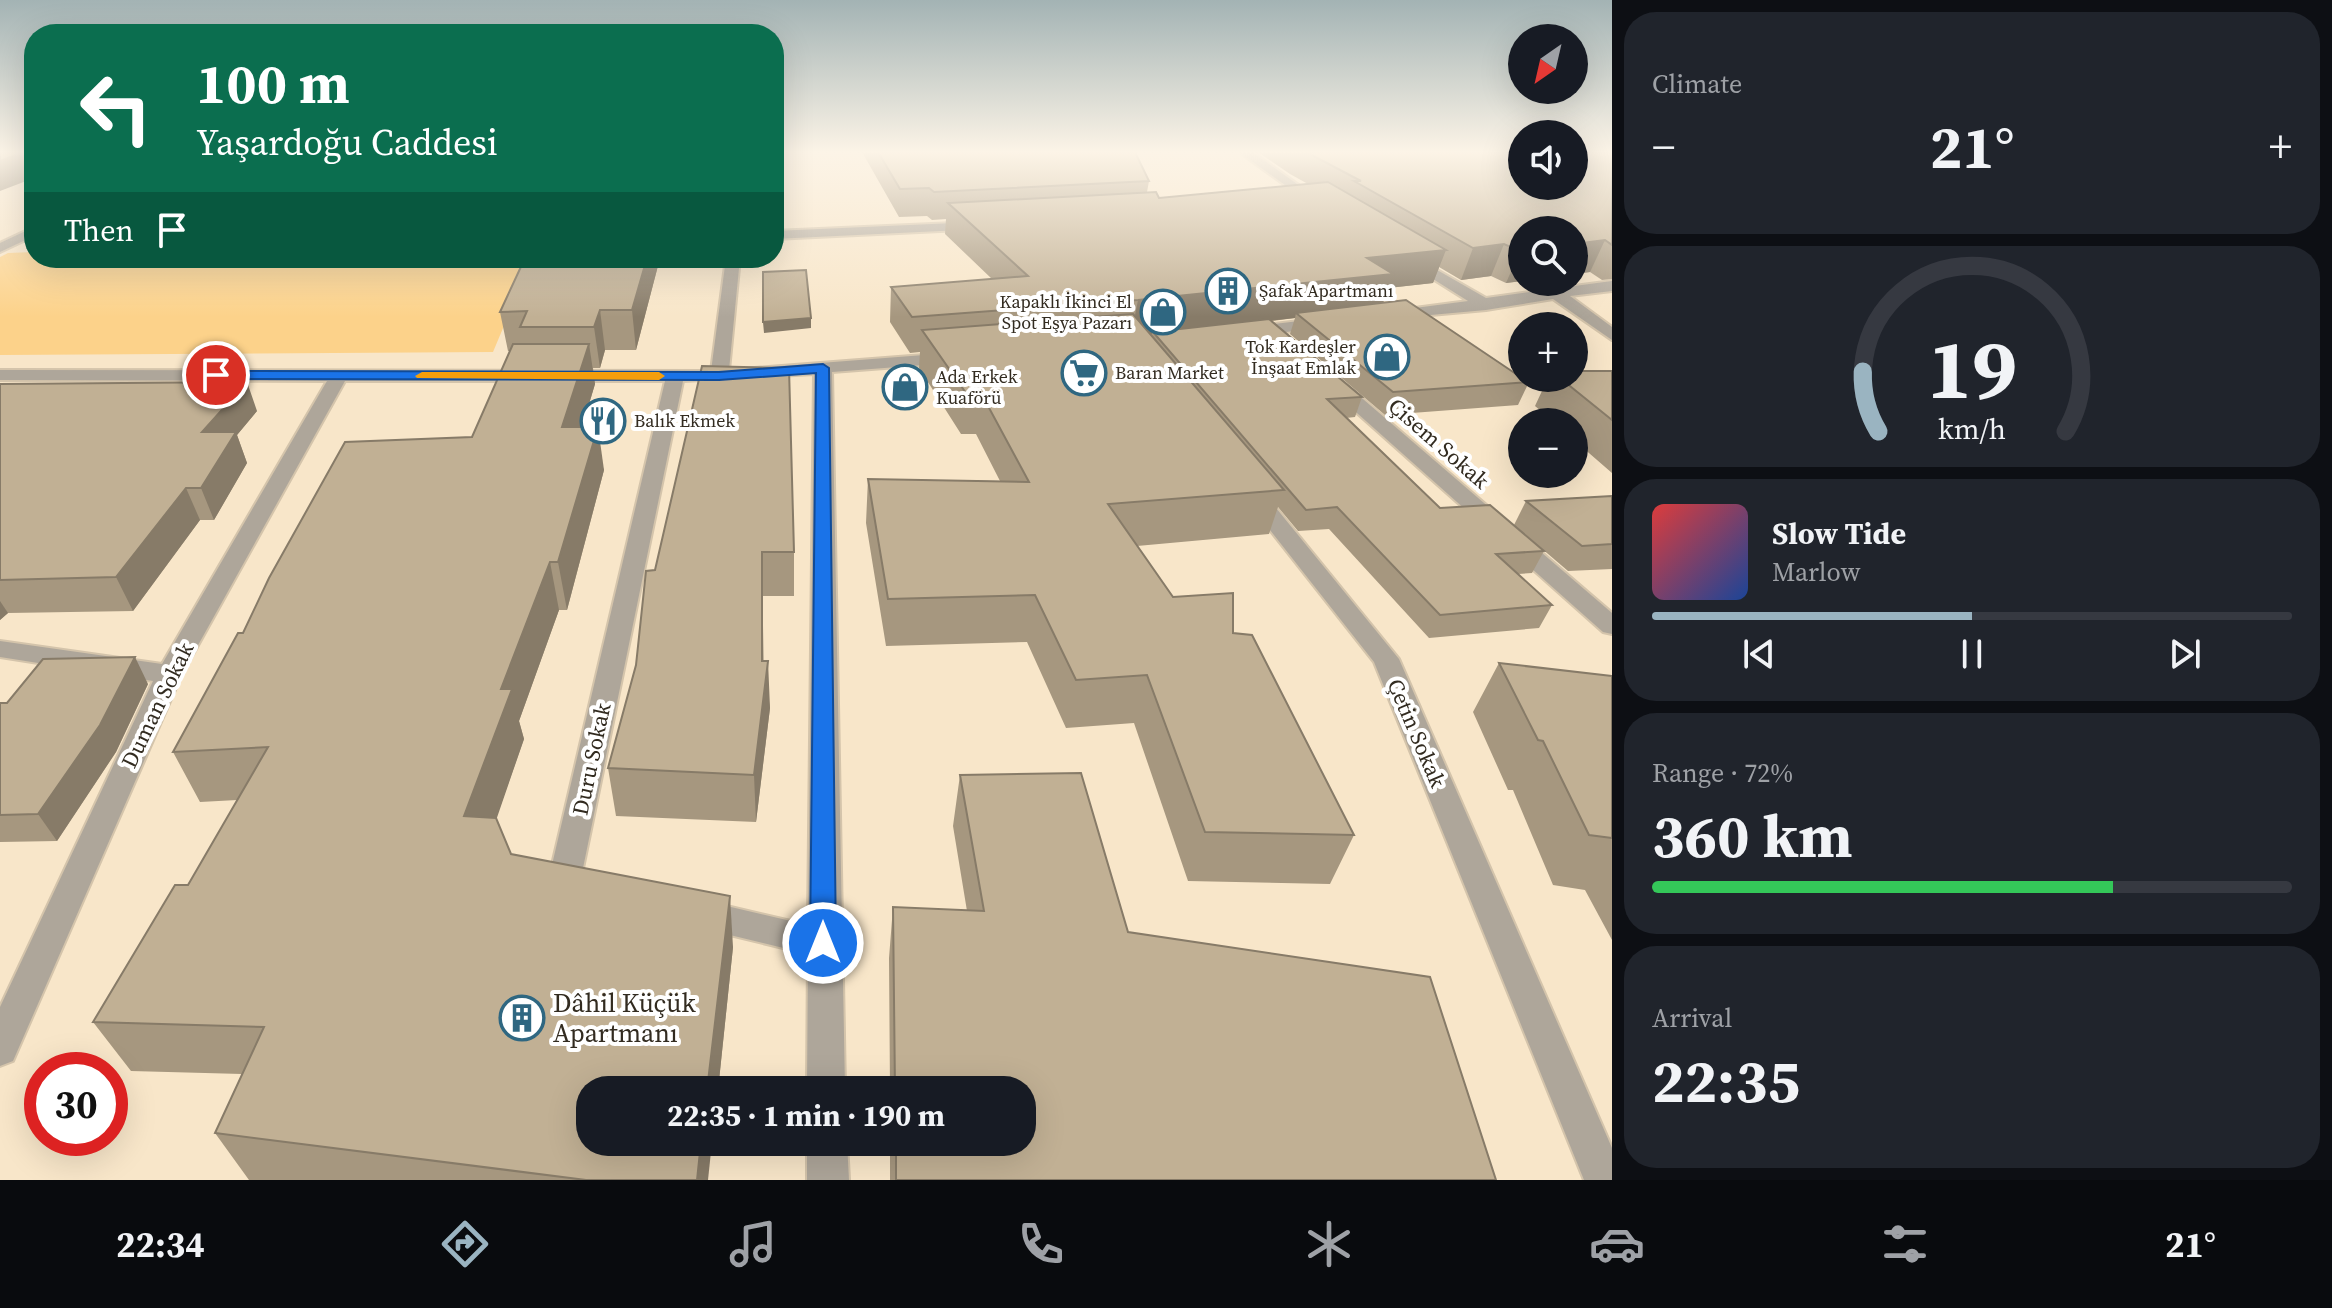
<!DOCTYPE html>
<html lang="en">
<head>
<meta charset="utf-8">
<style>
  body { margin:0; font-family:"Source Serif 4",serif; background:#20242c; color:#f1f3f6; height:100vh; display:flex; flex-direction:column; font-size:30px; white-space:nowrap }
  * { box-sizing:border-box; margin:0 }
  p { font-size:26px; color:#9ea1a6 }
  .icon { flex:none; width:44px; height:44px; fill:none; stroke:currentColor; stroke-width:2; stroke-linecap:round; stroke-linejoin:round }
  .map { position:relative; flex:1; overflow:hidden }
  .sheet { display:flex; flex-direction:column; gap:12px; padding:12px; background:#0d0f14; width:720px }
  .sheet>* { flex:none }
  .top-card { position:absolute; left:24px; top:24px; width:760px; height:244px; border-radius:32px; box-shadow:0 8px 32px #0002; background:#0b6e4f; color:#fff; overflow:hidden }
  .needle { width:52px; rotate:214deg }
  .buttons { position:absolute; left:1508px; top:24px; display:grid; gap:16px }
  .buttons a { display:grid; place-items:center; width:80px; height:80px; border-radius:50%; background:#171b24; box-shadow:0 8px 32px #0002; font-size:40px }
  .speed { position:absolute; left:24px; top:1052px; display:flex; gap:16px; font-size:40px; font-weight:700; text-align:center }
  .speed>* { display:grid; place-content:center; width:104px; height:104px; border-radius:50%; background:#171b24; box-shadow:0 8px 32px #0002; line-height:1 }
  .speed .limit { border:12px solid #d22; background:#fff; color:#111 }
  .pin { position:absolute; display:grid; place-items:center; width:68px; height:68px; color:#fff; margin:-34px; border:4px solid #fff; border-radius:50%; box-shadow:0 2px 8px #0007 }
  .me { position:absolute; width:88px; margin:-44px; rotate:0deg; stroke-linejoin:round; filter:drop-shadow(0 0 6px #0008) }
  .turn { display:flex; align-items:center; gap:28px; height:168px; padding:0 40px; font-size:36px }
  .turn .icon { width:104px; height:104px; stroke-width:2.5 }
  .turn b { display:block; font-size:56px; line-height:68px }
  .then { display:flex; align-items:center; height:76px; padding:0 40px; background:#0003; gap:16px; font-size:30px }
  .big { font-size:60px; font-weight:700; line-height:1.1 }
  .sheet .widget { flex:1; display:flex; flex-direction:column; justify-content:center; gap:12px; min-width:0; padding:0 28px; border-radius:32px; background:#20242c }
  .sheet .dial { align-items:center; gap:0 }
  .dial svg { height:208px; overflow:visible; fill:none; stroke:#363941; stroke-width:7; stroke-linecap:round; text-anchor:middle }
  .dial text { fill:#f1f3f6; stroke:none }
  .song { display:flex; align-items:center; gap:24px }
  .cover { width:96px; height:96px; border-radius:12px; background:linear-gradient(135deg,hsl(0 70% 55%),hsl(220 70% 35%)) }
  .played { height:8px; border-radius:4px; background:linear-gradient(90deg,#9ab4c1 50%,#363941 50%) }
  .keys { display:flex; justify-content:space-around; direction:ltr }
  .heat { display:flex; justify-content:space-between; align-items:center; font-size:44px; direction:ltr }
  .charge { height:12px; border-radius:6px; background:linear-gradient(90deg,#34c759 72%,#363941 0) }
  .trip { position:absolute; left:576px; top:1076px; width:460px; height:80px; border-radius:32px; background:#171b24; box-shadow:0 8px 32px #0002; font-weight:700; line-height:80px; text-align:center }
  .menu { display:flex; height:128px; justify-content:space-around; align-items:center; background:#090b0e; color:#9ea1a6 }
  .menu .icon { width:56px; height:56px }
  .menu .on { color:#9ab4c1 }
  .menu b { font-size:36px; color:#f1f3f6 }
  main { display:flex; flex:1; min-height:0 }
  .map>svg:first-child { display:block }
  .green { fill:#fcd28a }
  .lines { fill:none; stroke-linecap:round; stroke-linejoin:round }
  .minor-casing { stroke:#d4c4ab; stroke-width:4 }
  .minor { fill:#aea69a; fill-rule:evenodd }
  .wall { fill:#a6977f }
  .shaded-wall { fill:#877b68 }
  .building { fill:#c1b094; stroke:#877b68; stroke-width:2 }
  .route { fill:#1a73e8; stroke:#114b97; stroke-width:2 }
  .slow { fill:#f59e0b }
  .labels { text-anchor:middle; stroke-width:8; stroke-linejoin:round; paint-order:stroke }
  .far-poi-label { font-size:18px; fill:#322b20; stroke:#fff; text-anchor:start }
  .street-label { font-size:22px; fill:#322b20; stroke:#fff }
  .near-poi-label { font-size:26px; fill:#322b20; stroke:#fff; text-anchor:start }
</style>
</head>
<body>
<main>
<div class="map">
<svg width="1612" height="1180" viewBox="0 0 1612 1180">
  <rect width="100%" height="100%" fill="#f8e6c9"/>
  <path class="green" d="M34 252V258H600L514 302 493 352 0 355V257L8 253Z"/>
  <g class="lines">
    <g class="minor-casing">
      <g id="minor">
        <path d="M1239 152H1252L1324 203 1314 206Z"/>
        <path d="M977 222 984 226 982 229 774 239V231Z"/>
        <path d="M34 227V236L0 252V243Z"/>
        <path d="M1411 255 1486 298 1612 281V291L1570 296 1612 327V340L1553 299 1486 310 1386 319V313L1392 311 1468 301 1406 262V256Z"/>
        <path d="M726 258H740L729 370 950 353 959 358 950 363 832 372 845 1090H807L808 954 701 928 689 924 684 914 689 904 701 900 808 925 814 374 683 381 582 873 591 876 595 886 591 896 579 900 553 892 548 882 665 381H345L182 674 13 1061 0 1066V1007L153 681 0 657V641L162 664 327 381 0 380V370L711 371Z"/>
        <path d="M1324 318 1330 320V326L1249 337 1241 332 1249 327Z"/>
        <path d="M1336 380 1342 381 1612 613V634L1603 632 1330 389 1327 385 1330 381Z"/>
        <path d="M1255 491 1263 492 1399 659 1612 1148V1180H1584L1374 662 1244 497Z"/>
        <path d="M807 1142H847L849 1180H807Z"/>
      </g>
    </g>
    <use href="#minor" class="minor"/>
  </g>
  <g class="wall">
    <path d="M862 152H1135L1149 181 1147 192 1159 198 1308 184 1290 174 1258 152H1612V279L1602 280 1590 272 1506 283 1491 276 1461 280 1439 267 1433 283 1388 288 1383 303 1529 382 1518 405 1385 415 1290 334 1295 318 1272 321 1362 397 1355 417 1346 418 1440 508 1544 551 1532 573 1518 574 1552 605 1539 628 1429 638 1329 529 1298 531 1278 507 1269 534 1137 546 1173 597 1233 633 1354 835 1330 884 1188 881 1134 723 1066 728 1027 642 886 646 866 523 868 479 1000 481 976 434H961L919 368 920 352 910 353 890 322 891 287 992 279 945 234 946 219 932 220 927 216 899 217Z"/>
    <path d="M525 258H660L636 350H605L600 368H593L595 384 582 427 604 470 567 610H559L519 721 524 739 496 818 511 854 733 947 718 1090H590L708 1180H249L215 1133 242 1074 131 1071 93 1022 188 885 237 800 200 802 173 752 243 633 472 437 510 351H508L500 312Z"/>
    <path d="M702 366 794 552V596H763V661L770 708 756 822 616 816 608 768 636 665 655 570Z"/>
    <path d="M1612 371V473L1574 440V422H1554L1535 406 1548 378H1574Z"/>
    <path d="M0 384 257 411 237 435 247 463 214 520H200L133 611 8 613 0 620Z"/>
    <path d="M1612 496V569L1568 571 1514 525 1526 501Z"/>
    <path d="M1499 663 1612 676V940L1585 890 1553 885 1513 790H1508L1473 712Z"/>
    <path d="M148 684 116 752 57 841 0 842V703H7Z"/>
    <path d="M960 775 1128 932 1496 1180H890V1142H1022V1090H890L889 958 893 907 967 911 953 826Z"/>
  </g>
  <g class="shaded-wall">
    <path d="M23 152H34V178L0 191V161Z"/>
    <path d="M1605 240 1590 272 1574 274V244Z"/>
    <path d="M1504 244 1491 276 1461 280 1473 248Z"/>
    <path d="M1446 250 1433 283 1388 288 1381 309 1296 313 1295 318 1154 333 1153 332 1152 334 1131 336 1138 300 1367 258Z"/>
    <path d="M1520 251H1522V281L1506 283Z"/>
    <path d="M647 258H660L636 350 632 310Z"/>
    <path d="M600 310 605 350 600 368 594 327Z"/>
    <path d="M811 318V328L764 333 763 322Z"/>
    <path d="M589 344 595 384 569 471 562 427Z"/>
    <path d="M247 382 257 411 237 435 247 463 214 520 201 488 202 432Z"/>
    <path d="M598 427 604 470 567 610 558 562Z"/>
    <path d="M186 488 200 520 133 611 116 577Z"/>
    <path d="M762 552 764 699 768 661 770 708 756 822 754 775 762 661Z"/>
    <path d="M550 562 559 610 519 721 524 739 480 867 464 816 501 689Z"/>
    <path d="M0 601 8 613 0 620Z"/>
    <path d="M135 657 148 684 116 752 57 841 38 814Z"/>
    <path d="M730 896 733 947 718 1090H707Z"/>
    <path d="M701 1142H712L708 1180H697Z"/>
  </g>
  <g class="building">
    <path d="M0 152H23L0 161Z"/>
    <path d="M878 152H1135L1149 181 934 192 929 188 900 189Z"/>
    <path d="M1306 152H1522V186H1574V152H1612V245L1605 240 1574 244V230H1522V251H1520L1504 244 1473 248 1354 181H1361Z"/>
    <path d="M1328 182 1446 250 1367 258 1393 274 1138 300 912 317 891 287 1028 276 948 203 1156 192 1159 198Z"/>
    <path d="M525 258H647L632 310H600L594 327H520L527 311 500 312Z"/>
    <path d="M806 270 811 318 763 322V272Z"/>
    <path d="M1406 300 1522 378 1529 382 1393 392 1296 313Z"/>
    <path d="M1133 314 1284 490 1108 504 1173 597 1233 593V633L1252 635 1354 835 1205 832 1147 675 1076 680 1035 595 888 599 868 479 1029 482 981 393H966L922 330Z"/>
    <path d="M1269 319 1362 397 1327 399 1440 508 1490 505 1544 551 1496 554 1552 605 1440 615 1337 507 1306 510 1153 332Z"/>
    <path d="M513 344H589L562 427H598L558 562H550L501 689H512L464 816 496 818 511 854 730 896 707 1090H590V1142H701L697 1180H586L215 1133 264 1027 93 1022 175 885H188L268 747 173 752 238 633H243L269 578 345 442 472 437Z"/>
    <path d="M702 366 789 368 794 552H762V661H768L754 775 608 768 636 665 646 571 655 570Z"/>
    <path d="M1574 371H1612V420L1560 378H1574Z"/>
    <path d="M247 382 202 432H236L201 488H186L116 577 0 580V384Z"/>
    <path d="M1612 496V544L1582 546 1526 501Z"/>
    <path d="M135 657 100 725 38 814 0 815V703H7L43 659Z"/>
    <path d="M1499 663 1612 676V838L1589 835 1543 741 1538 740Z"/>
    <path d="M1081 773 1128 932 1430 977 1496 1180H896V1142H1022V1090H895L893 907 984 911 960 775Z"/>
  </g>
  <linearGradient id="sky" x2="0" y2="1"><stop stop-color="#a3b3b4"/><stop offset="0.48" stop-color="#fcf4e7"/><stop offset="1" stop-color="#fcf4e7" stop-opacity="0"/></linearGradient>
  <rect width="1612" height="317" fill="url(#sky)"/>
  <path class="route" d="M823 364 829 368 836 943 833 951 823 955 814 951 810 943 816 373 719 380 216 379 209 375 216 371 719 372Z"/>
  <path class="slow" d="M422 372H659L665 376 659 380 417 378 415 376Z"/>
  <defs>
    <g id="building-ring" transform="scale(2.3)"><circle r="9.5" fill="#fff" stroke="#2f6781" stroke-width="1.5"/><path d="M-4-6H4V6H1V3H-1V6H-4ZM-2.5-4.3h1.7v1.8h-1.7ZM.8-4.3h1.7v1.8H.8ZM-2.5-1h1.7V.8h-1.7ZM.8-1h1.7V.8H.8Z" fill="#2f6781"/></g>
    <g id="shop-ring" transform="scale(2.3)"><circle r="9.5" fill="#fff" stroke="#2f6781" stroke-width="1.5"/><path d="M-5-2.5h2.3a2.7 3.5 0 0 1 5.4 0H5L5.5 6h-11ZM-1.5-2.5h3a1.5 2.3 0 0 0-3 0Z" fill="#2f6781"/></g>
    <g id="supermarket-ring" transform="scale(2.3)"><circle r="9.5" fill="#fff" stroke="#2f6781" stroke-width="1.5"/><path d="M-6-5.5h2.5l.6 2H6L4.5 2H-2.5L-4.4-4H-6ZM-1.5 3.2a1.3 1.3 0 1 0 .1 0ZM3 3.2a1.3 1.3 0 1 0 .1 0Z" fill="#2f6781"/></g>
    <g id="restaurant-ring" transform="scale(2.3)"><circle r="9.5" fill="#fff" stroke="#2f6781" stroke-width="1.5"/><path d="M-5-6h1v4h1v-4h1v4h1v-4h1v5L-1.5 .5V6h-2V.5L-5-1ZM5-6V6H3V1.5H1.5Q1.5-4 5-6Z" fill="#2f6781"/></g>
  </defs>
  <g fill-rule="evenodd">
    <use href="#building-ring" x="1228" y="291"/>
    <use href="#shop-ring" x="1163" y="312"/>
    <use href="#shop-ring" x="1387" y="357"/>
    <use href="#supermarket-ring" x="1084" y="373"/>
    <use href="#shop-ring" x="905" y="387"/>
    <use href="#restaurant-ring" x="603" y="421"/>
    <use href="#building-ring" x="522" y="1018"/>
  </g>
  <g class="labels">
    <g class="far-poi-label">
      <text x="1259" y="297">Şafak Apartmanı</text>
      <text x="1132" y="308" text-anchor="end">Kapaklı İkinci El<tspan x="1132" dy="21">Spot Eşya Pazarı</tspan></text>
      <text x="1356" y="353" text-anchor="end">Tok Kardeşler<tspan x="1356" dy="21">İnşaat Emlak</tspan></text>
      <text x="1115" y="379">Baran Market</text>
      <text x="936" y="383">Ada Erkek<tspan x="936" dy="21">Kuaförü</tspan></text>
      <text x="634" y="427">Balık Ekmek</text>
    </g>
    <g class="street-label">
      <text transform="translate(1439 443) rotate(41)" y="8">Çisem Sokak</text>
      <text transform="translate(157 705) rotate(-64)" y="8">Duman Sokak</text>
      <text transform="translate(1417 733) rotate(67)" y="8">Çetin Sokak</text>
      <text transform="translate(591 759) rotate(-78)" y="8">Duru Sokak</text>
    </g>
    <g class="near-poi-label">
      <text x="553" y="1012">Dâhil Küçük<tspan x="553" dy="30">Apartmanı</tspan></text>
    </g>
  </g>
</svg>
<div class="buttons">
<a><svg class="needle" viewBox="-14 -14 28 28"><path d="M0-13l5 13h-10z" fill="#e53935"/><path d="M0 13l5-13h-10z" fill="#9ea1a6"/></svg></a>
<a><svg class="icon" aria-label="sound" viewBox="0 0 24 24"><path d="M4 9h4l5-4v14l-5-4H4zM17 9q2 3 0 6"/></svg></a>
<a><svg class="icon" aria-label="search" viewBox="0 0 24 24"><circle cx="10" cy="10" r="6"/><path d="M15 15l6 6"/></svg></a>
<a>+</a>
<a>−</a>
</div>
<div class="speed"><div class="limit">30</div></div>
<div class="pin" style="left:216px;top:375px;background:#d93025"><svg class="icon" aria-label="arrive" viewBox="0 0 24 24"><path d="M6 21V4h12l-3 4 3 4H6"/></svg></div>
<svg class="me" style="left:823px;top:943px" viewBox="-20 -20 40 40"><circle r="17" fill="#1a73e8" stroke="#fff" stroke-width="3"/><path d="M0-11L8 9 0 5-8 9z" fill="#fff"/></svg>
<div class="trip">22:35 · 1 min · 190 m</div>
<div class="top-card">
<div class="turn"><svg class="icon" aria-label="left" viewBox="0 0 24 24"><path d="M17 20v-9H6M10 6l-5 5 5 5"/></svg><div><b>100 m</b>Yaşardoğu Caddesi</div></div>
<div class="then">Then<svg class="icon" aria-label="arrive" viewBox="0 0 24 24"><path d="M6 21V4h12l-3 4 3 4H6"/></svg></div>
</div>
</div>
<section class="sheet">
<div class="widget"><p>Climate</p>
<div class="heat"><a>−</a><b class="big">21°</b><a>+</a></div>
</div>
<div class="widget dial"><svg viewBox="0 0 100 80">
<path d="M14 69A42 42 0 1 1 86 69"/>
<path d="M14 69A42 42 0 0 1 8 46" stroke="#9ab4c1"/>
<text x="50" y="56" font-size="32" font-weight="700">19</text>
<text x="50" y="72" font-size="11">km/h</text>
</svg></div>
<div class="widget">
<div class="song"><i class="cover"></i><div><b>Slow Tide</b><p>Marlow</p></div></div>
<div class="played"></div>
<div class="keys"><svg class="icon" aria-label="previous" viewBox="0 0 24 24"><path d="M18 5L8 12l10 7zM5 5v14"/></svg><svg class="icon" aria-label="pause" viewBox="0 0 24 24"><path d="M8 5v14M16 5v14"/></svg><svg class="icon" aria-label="next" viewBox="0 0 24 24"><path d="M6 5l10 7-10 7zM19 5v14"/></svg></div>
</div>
<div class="widget"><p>Range · 72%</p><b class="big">360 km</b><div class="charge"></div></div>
<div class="widget"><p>Arrival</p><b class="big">22:35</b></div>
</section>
</main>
<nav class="menu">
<b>22:34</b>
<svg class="icon on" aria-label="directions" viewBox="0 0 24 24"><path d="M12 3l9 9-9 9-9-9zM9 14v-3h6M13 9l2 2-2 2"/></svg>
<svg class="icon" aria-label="music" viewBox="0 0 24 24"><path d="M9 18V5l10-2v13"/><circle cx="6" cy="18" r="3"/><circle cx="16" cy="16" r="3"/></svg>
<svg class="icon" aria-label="phone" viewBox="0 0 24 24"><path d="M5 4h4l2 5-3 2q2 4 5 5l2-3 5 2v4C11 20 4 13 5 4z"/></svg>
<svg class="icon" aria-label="climate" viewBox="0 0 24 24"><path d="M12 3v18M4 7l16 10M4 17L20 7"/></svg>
<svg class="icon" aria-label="car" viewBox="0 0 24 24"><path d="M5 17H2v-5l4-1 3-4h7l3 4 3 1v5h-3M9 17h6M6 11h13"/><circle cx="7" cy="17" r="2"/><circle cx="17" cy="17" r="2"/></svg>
<svg class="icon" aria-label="filters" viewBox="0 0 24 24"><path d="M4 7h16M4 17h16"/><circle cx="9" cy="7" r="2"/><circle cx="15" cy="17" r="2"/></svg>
<b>21°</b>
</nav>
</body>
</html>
